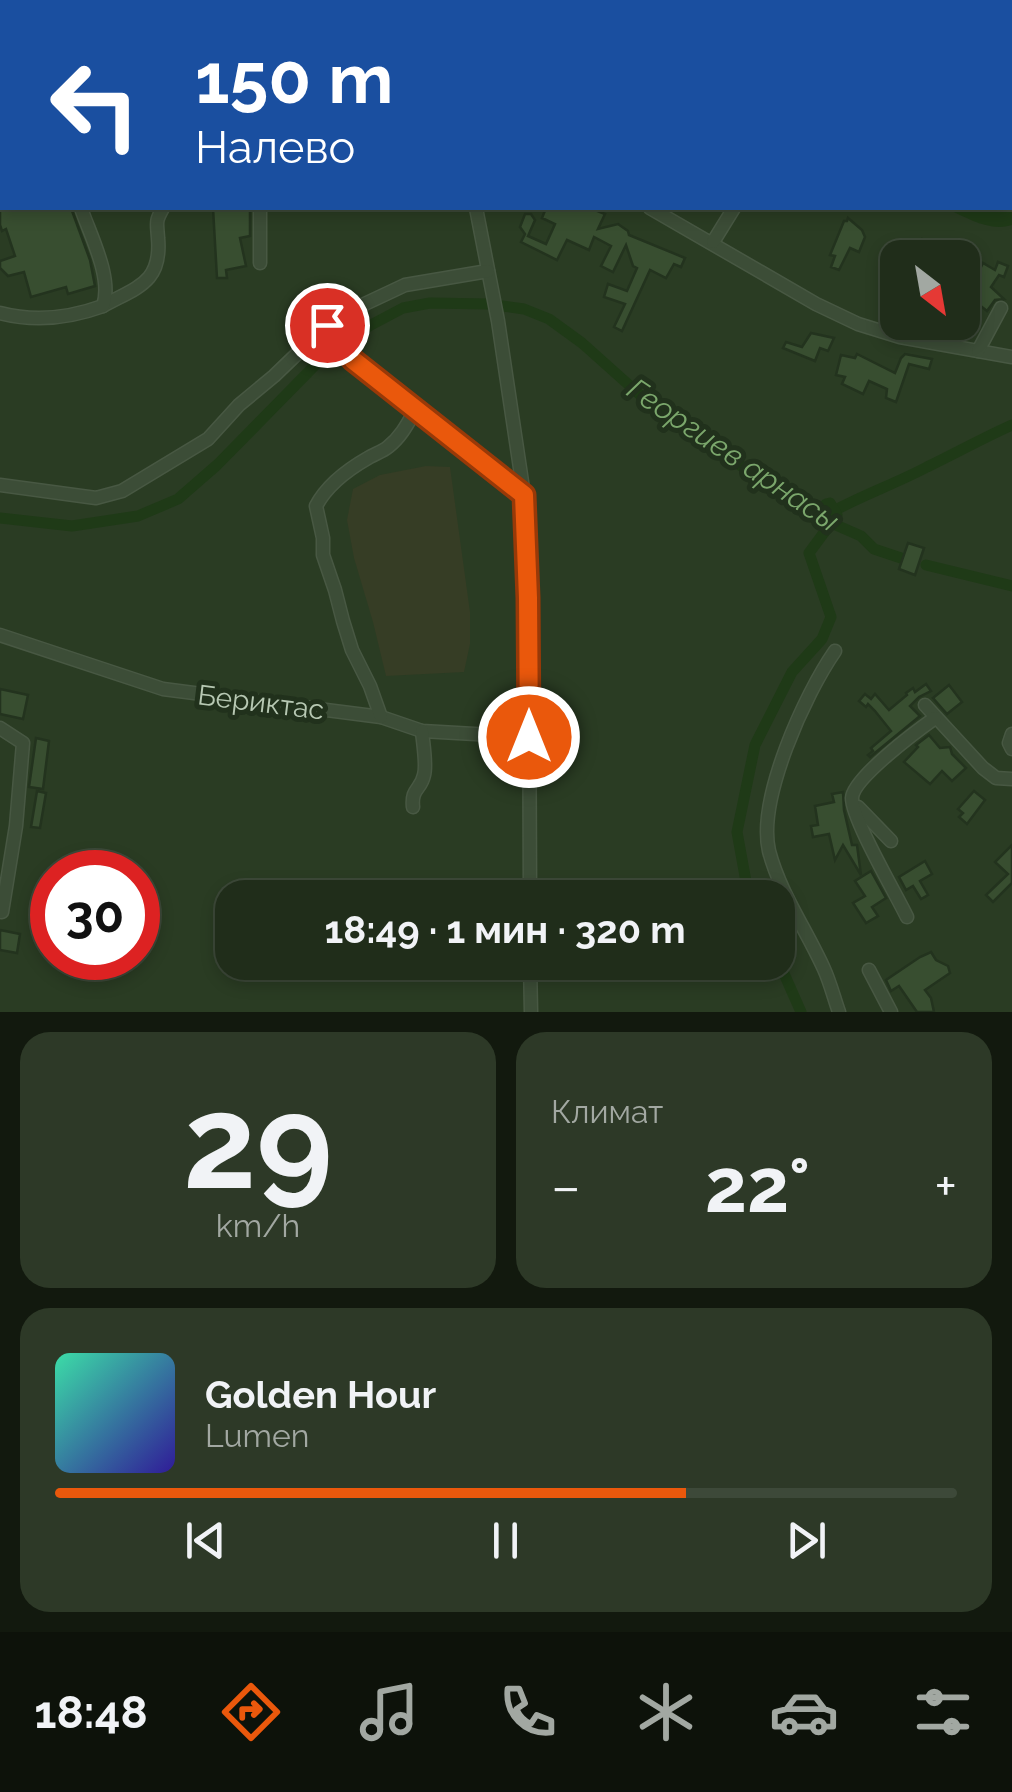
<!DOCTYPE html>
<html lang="ru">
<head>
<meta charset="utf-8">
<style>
  body { margin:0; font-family:Raleway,sans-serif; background:#2d3927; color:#f1f3f6; height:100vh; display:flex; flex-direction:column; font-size:38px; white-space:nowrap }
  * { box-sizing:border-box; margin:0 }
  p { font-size:32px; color:#a2a8a2 }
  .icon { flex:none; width:55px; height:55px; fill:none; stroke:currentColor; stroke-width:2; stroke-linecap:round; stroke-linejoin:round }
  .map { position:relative; height:1012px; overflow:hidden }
  .sheet { display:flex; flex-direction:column; gap:20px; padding:20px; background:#12190e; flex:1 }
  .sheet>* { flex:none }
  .hud { position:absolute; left:0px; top:0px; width:1012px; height:210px; box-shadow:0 5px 15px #0003,0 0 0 2px #3d4939; background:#1a4fa0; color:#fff; overflow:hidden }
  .needle { width:65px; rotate:149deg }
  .fabs { position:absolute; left:880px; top:240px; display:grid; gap:20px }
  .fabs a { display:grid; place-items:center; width:100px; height:100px; border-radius:20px; background:#202d1a; box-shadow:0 5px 15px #0003,0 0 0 2px #3d4939; font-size:50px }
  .speed { position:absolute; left:30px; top:850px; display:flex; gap:20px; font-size:50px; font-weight:700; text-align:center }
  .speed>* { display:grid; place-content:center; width:130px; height:130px; border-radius:50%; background:#202d1a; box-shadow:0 5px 15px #0003,0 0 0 2px #3d4939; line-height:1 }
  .speed .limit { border:15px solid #d22; background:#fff; color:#111 }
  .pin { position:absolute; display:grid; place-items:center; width:85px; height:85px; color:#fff; margin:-42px; border:5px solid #fff; border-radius:50%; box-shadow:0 2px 10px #0007 }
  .me { position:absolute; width:110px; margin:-55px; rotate:0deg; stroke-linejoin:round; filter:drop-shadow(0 0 8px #0008) }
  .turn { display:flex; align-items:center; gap:35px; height:210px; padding:0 30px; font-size:45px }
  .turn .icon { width:130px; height:130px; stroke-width:2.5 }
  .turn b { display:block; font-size:70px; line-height:85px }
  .big { font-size:75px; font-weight:700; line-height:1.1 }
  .sheet .widget { flex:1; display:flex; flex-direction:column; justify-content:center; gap:15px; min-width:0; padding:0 35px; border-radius:30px; background:#2d3927 }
  .sheet .dial { align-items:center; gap:0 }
  .dial b { font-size:130px; line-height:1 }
  .song { display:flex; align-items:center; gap:30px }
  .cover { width:120px; height:120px; border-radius:15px; background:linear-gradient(135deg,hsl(160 70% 55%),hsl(250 70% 35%)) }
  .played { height:10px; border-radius:5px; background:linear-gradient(90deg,#ea580c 70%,#3d4939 70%) }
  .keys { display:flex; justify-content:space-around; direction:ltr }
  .heat { display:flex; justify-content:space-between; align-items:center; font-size:55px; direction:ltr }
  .sheet .tiles { flex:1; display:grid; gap:20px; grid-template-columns:1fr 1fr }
  .widget:last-child { grid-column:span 2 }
  .trip { position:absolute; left:215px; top:880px; width:580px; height:100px; border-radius:30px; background:#202d1a; box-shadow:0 5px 15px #0003,0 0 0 2px #3d4939; font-weight:700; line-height:100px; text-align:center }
  .tabs { display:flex; height:160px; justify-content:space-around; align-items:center; background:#0d120a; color:#a2a8a2 }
  .tabs .icon { width:70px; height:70px }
  .tabs .current { color:#ea580c }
  .tabs b { font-size:45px; color:#f1f3f6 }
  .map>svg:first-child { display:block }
  .green { fill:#363d25 }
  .water { fill:#1f3a17 }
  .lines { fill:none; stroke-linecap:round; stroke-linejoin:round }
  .canal { stroke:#1f3a17; stroke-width:11 }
  .building { fill:#384e30; stroke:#23331e; stroke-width:2.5 }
  .minor-casing { stroke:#485843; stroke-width:15 }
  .minor { stroke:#3c4d37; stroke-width:12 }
  .route-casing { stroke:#983908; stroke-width:25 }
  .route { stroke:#ea580c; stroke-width:18 }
  .labels { text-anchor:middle; stroke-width:10; stroke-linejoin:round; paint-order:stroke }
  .street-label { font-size:28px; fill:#b7c8b3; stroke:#21311c }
  .water-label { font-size:30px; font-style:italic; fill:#7ba76c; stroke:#21311c }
</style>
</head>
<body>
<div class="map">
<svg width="1012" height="1012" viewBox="0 0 1012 1012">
  <rect width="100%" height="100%" fill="#2a3c23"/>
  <path class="green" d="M426 466 450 467 470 612V644L464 672 386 676 373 622 354 558 347 520 353 489 380 475Z"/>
  <path class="water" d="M1010 172 1012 173V225C989 232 968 218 947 209L1010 208Z"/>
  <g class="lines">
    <g class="canal">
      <path d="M828 514C860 496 895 484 927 467 956 453 983 438 1012 425"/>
      <path d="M0 518 72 526 138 516 178 499 217 465 329 351 369 326 403 308 430 303 488 304 524 309 549 319 582 343 658 411 820 518 861 536 874 549 901 558"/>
      <path d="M926 565 1012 586"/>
      <path d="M749 898 737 832 755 745 792 672 822 639 831 617 809 553 837 515 830 503 826 504"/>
      <path d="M778 960 801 1012"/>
    </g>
  </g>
  <g class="building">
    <path d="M0 208H71L90 260 95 286 68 294 66 287 31 297 24 272 8 276 0 268V261L15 256 6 229 2 231 0 225Z"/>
    <path d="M213 208H250V236L240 238 246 266 226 270 227 278H217Z"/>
    <path d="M546 208H590L605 214 598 229 618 224 628 231 629 235 685 258 681 267 674 264 666 278 650 270 622 331 614 327 625 304 604 297 608 284 627 291 637 268 633 266 626 245 613 272 601 266 611 246 594 237 589 250 567 240 557 260 521 242 525 234 520 227 525 214H531L535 220 528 236 546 244 555 224 542 218Z"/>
    <path d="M848 218 862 230 865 237 859 252 850 248 839 270 831 267 835 256 830 255 844 221H847Z"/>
    <path d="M922 239 945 251 941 258H894L901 246 910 252Z"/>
    <path d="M998 262 1008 266 1004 277 999 275 991 287 1004 299 995 300 987 311 972 299 970 302 962 298V269L965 263 980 269 983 263 995 270Z"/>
    <path d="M811 333 834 338 828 351 820 348 815 361 783 348 786 342 802 347Z"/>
    <path d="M857 354 895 373 901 358 905 354 932 359 929 369 909 364 896 402 886 398 887 389 869 381 863 394 842 384 845 377 836 375 841 355 855 358Z"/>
    <path d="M908 543 924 548 915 575 899 569Z"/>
    <path d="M926 684 931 691 919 697 910 706 920 716 870 757 868 755 873 751 871 748 891 731 875 711 868 704 866 707 859 701 865 694 871 699 875 694 889 710 907 695 906 693 913 688 915 692Z"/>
    <path d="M949 685 962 702 947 714 933 698Z"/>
    <path d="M0 689 28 695 23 719 0 714Z"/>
    <path d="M929 735 940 748 950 747 952 754 966 768 952 781 942 771 930 784 904 762 918 747 916 745Z"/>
    <path d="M36 738 49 741 43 789 29 787Z"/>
    <path d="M37 791 46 793 40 828 31 827Z"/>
    <path d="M974 791 985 800 967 824 959 817 963 813 958 809Z"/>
    <path d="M843 792 844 810 852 845H857L861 875 843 845 835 860 829 834 813 837 811 826 818 825 815 806 834 802 832 794Z"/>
    <path d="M1012 845V883L993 902 986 895 1008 874 995 862Z"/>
    <path d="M925 861 932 874 920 881 928 895 921 899 913 886 906 890 899 877Z"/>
    <path d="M871 871 886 898 872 907 878 916 866 923 853 903 865 896 855 881Z"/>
    <path d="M0 930 20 934 17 953 0 950Z"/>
    <path d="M931 952 936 960 948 966 950 973 925 990 931 998 934 1012H917L899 986 891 991 886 980 920 957Z"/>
  </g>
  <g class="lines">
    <g class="minor-casing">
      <g id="minor">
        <path d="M24 0 25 2"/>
        <path d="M245 0 249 2"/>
        <path d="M430 0 431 2"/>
        <path d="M737 0 740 2"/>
        <path d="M1010 160 1012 161"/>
        <path d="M260 208V263"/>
        <path d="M476 208 498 321 524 495 529 649 530 898"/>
        <path d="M650 208 816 304 858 324 900 337 1012 357"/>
        <path d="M713 242 734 208"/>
        <path d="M103 306C137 287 162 283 158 238 157 222 155 222 163 208"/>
        <path d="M0 313C34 322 70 318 103 306 113 278 90 235 81 208"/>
        <path d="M327 325 353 360 524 495"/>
        <path d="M978 351 1001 308"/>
        <path d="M0 485 96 498 122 491 208 439 239 405 274 376 327 325 354 309 405 285 488 271"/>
        <path d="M0 635 163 689 381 717 422 731 529 737"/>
        <path d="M835 651C805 694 757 799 769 851 780 893 806 929 824 969 830 982 834 998 839 1012"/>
        <path d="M925 705 983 768 996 778 1012 779"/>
        <path d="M381 717 370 686 352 650 343 621 335 590 323 555V538L316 506C327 485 347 470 368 458 374 454 382 452 388 447 401 437 408 423 416 409"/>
        <path d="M0 728 23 743 16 826 2 912"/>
        <path d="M1012 734 1009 743 1012 749"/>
        <path d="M413 807C411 788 421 790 424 775 427 765 423 743 422 731"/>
        <path d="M858 807 891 841"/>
        <path d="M907 917C896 894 852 819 852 798 853 778 918 730 935 718"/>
        <path d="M530 962 531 1012"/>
        <path d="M869 970 891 1012"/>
      </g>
    </g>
    <use href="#minor" class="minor"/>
  </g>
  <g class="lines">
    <g class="route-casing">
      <path id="route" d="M327 325 353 360 524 495 528 598 529 737"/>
    </g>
    <use href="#route" class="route"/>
  </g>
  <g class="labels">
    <g class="street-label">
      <text transform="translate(261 702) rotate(7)" y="10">Бериктас</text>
    </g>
    <g class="water-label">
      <text transform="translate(733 455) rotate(34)" y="10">Георгиев арнасы</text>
    </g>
  </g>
</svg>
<div class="fabs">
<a><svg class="needle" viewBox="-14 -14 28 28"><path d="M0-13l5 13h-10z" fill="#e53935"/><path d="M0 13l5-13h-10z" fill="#a2a8a2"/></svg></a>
</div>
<div class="speed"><div class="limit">30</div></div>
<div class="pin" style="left:327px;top:325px;background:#d93025"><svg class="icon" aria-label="arrive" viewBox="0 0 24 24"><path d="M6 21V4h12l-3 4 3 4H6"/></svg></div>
<svg class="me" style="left:529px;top:737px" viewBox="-20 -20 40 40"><circle r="17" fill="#ea580c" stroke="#fff" stroke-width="3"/><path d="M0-11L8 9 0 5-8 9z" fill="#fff"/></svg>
<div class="trip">18:49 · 1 мин · 320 m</div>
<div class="hud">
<div class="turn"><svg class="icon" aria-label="left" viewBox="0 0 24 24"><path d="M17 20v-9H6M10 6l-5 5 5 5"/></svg><div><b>150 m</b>Налево</div></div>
</div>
</div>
<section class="sheet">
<div class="tiles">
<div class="widget dial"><b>29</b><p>km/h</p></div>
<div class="widget"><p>Климат</p>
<div class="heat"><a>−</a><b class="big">22°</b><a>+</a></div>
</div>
<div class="widget">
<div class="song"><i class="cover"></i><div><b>Golden Hour</b><p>Lumen</p></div></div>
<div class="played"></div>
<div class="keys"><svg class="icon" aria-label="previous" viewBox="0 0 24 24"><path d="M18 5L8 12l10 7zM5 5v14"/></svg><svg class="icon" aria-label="pause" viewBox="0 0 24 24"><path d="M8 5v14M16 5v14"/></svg><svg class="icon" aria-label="next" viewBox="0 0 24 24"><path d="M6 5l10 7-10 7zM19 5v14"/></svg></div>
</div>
</div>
</section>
<nav class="tabs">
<b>18:48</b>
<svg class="icon current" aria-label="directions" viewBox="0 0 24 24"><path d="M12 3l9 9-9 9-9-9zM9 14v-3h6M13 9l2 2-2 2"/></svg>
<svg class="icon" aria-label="music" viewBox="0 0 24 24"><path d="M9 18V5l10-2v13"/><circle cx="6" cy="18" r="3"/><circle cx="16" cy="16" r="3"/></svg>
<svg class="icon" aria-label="phone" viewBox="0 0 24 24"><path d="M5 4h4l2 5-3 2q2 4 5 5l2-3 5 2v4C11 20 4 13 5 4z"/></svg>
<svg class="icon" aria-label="climate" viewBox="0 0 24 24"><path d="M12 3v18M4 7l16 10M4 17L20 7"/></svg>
<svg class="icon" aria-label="car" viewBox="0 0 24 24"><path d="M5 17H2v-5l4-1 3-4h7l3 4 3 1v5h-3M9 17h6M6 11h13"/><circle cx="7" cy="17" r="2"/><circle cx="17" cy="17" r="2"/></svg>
<svg class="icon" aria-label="filters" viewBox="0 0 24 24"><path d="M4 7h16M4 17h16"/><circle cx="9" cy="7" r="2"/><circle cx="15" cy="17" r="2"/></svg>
</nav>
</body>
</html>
